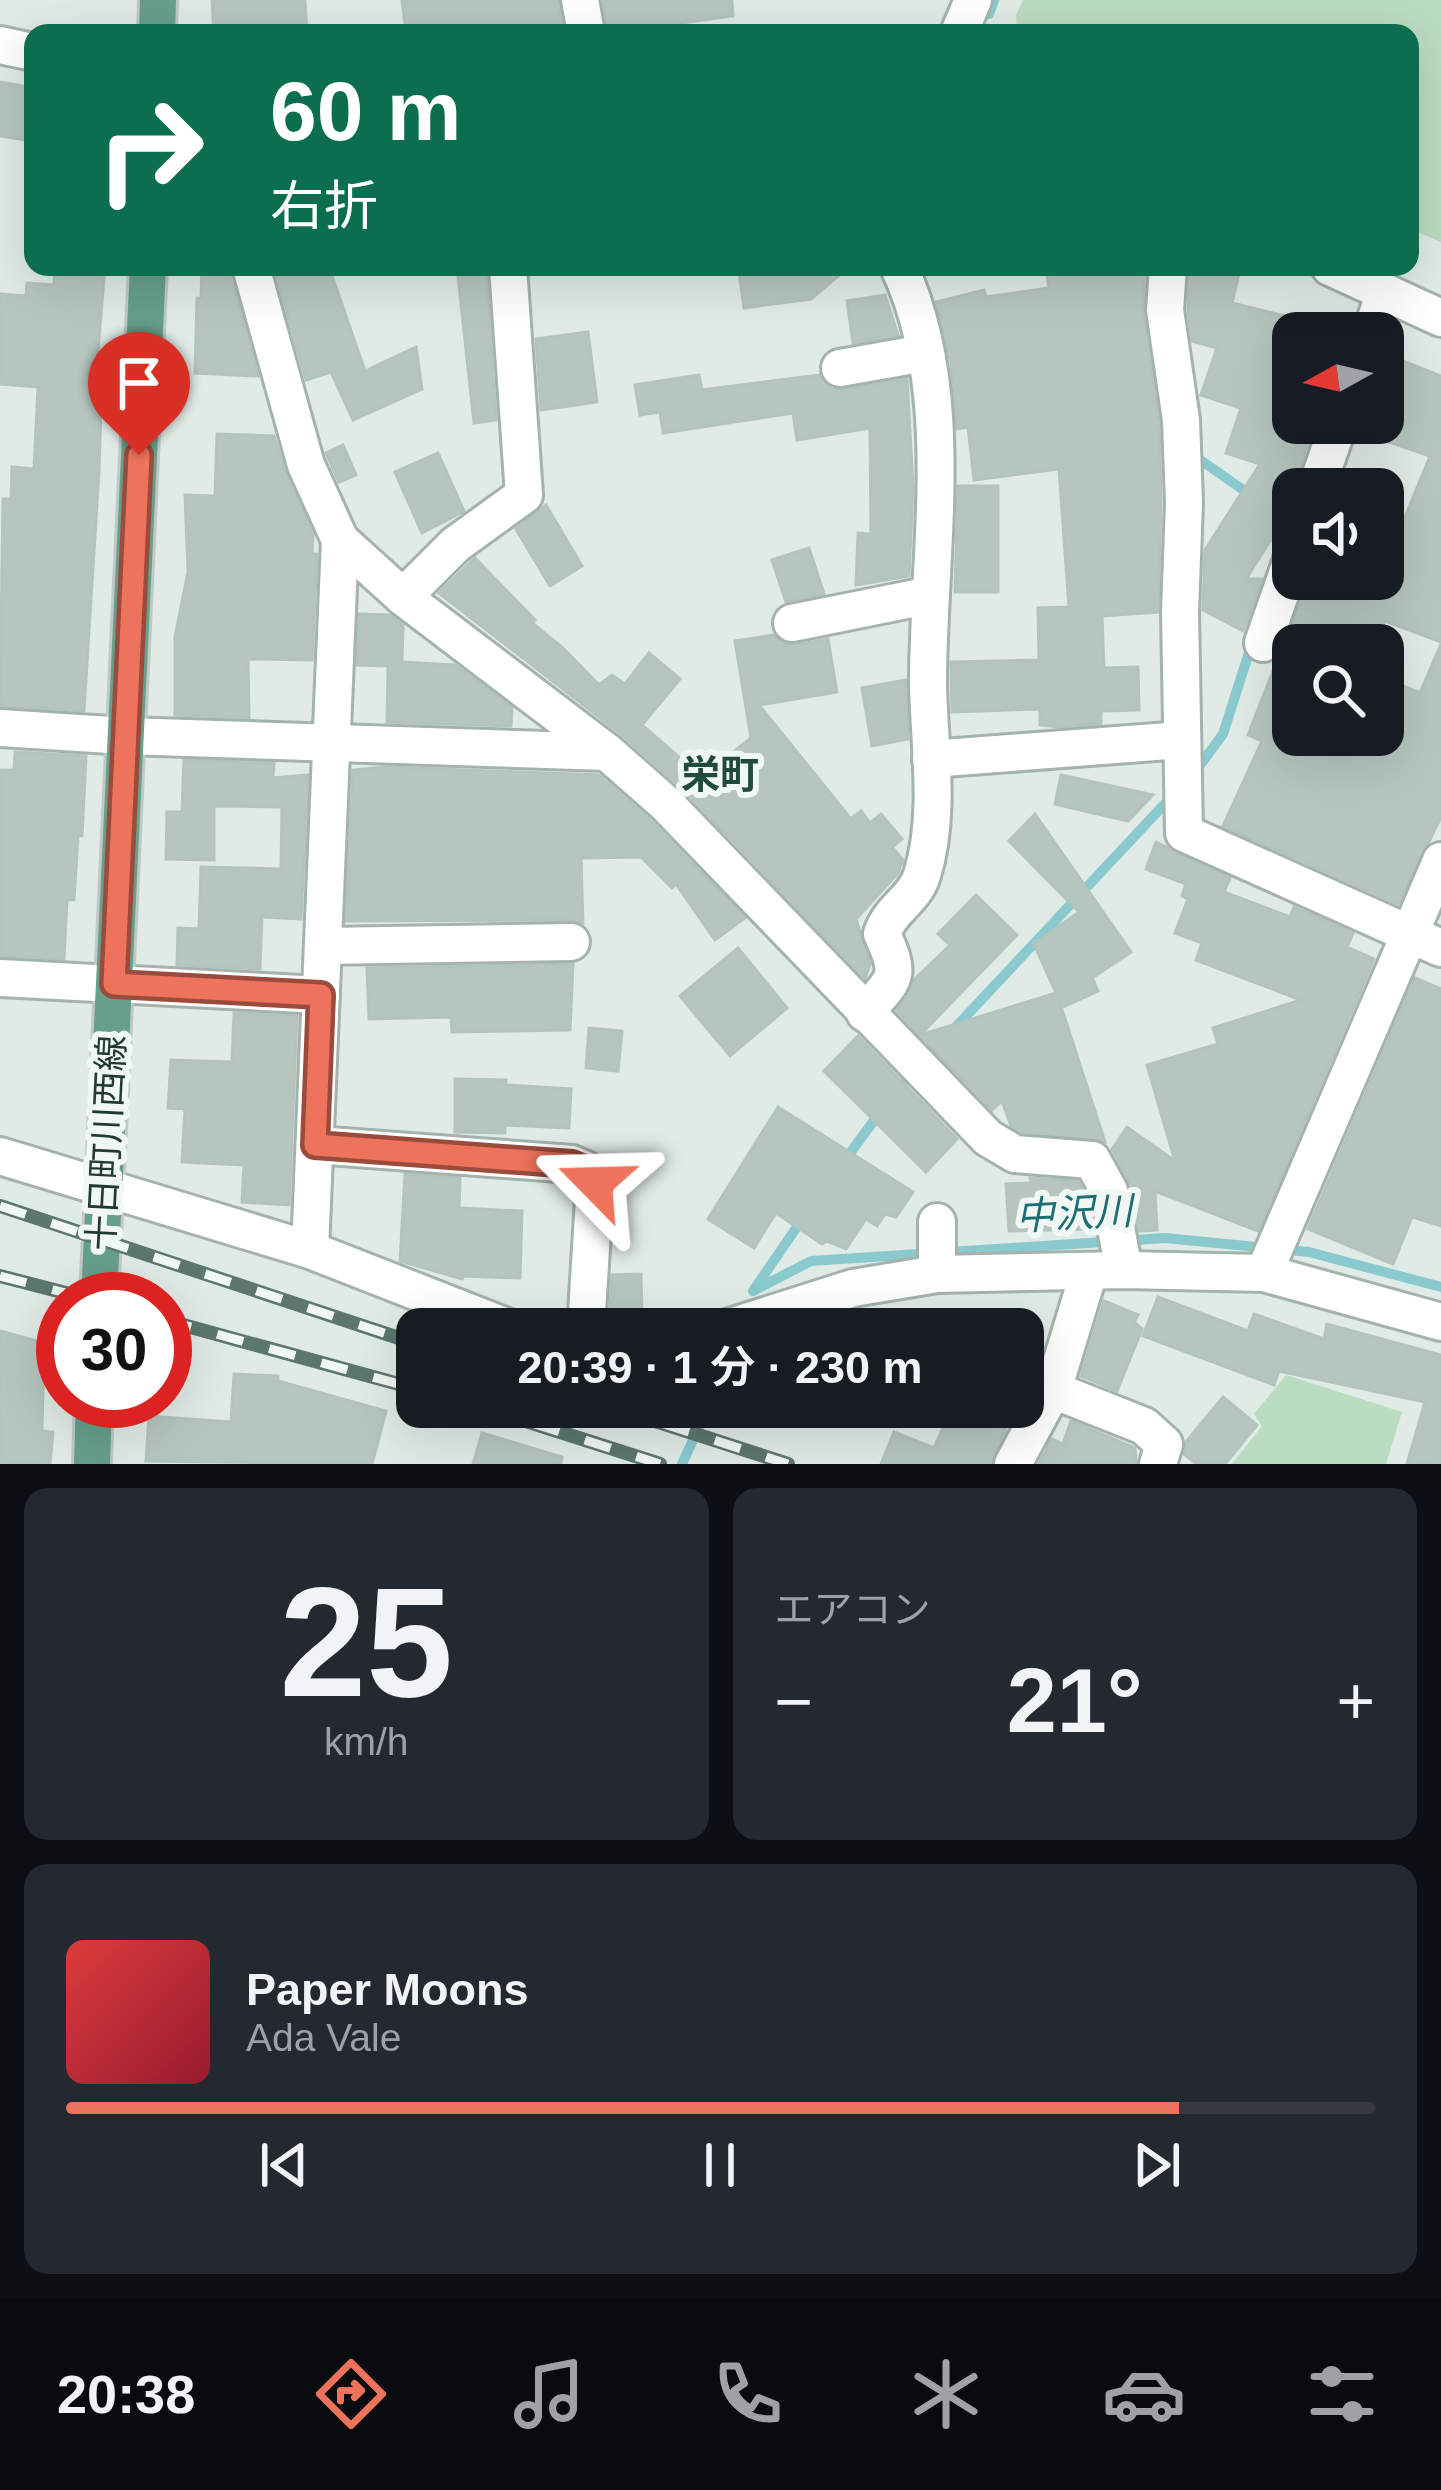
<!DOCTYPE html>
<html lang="ja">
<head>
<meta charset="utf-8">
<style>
  body { margin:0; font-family:Arial,"Noto Sans JP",sans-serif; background:#242831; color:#f1f3f6; height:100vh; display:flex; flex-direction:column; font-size:45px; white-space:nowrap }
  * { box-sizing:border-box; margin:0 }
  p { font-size:39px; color:#9ea1a6 }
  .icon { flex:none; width:66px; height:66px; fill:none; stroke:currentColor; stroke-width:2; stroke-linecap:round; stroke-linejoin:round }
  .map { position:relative; height:1464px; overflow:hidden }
  .details { display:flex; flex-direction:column; gap:24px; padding:24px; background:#0d0f14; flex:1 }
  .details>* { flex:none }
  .top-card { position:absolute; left:24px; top:24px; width:1395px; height:252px; border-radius:24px; box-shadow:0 12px 48px #0002; background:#0b6e4f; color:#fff; overflow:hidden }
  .needle { width:78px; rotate:262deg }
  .buttons { position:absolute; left:1272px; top:312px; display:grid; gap:24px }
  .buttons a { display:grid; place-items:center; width:132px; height:132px; border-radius:24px; background:#171b24; box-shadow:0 12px 48px #0002; font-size:60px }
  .speed { position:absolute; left:36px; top:1272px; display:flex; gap:24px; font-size:60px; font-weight:700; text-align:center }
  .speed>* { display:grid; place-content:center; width:156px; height:156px; border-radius:50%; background:#171b24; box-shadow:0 12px 48px #0002; line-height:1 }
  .speed .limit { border:18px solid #d22; background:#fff; color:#111 }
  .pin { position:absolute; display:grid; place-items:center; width:102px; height:102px; color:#fff; margin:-123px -51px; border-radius:50% 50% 50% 0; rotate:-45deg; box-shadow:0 0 12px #0007 }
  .pin .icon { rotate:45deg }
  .me { position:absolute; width:132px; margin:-66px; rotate:292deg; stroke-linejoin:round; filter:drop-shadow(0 0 9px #0008) }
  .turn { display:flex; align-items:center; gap:42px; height:252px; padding:0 48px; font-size:54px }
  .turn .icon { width:156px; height:156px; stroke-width:2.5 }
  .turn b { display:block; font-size:84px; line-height:102px }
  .big { font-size:90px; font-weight:600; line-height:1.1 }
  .details .tile { flex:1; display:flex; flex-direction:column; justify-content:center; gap:18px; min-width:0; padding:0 42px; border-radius:24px; background:#242831 }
  .details .dial { align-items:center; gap:0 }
  .dial b { font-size:156px; line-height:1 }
  .song { display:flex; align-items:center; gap:36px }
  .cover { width:144px; height:144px; border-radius:18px; background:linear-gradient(135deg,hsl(0 70% 55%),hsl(350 70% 35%)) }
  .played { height:12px; border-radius:6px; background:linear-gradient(90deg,#ee735c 85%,#363941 85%) }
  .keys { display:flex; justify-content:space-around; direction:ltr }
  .heat { display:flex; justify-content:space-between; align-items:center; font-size:66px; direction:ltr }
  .details .tiles { flex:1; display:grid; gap:24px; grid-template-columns:1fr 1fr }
  .tile:last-child { grid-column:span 2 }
  .trip { position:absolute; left:396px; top:1308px; width:648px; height:120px; border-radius:24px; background:#171b24; box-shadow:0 12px 48px #0002; font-weight:600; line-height:120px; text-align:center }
  .dock { display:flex; height:192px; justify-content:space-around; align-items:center; background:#090b0e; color:#9ea1a6 }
  .dock .icon { width:84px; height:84px }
  .dock .selected { color:#ee735c }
  .dock b { font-size:54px; color:#f1f3f6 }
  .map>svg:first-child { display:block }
  .green { fill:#badcc0 }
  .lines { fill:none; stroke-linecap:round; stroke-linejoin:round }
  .stream { stroke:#8acacf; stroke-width:10 }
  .building { fill:#b6c6be; stroke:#b3c4bc; stroke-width:3 }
  .minor-casing { stroke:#a4b3ac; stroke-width:42 }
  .major-casing { stroke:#c1c8c6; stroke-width:42 }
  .minor { stroke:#fff; stroke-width:36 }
  .major { stroke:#669f8c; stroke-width:36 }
  .rail-casing { stroke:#5c776d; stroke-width:14 }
  .rail { stroke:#f1f8f4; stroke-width:9; stroke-dasharray:27; stroke-linecap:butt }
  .route-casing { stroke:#9b4b3c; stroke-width:30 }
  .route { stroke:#ee735c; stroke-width:21 }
  .labels { text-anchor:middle; stroke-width:12; stroke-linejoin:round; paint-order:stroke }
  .street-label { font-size:36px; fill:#223b32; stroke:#f1f8f4 }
  .neighbourhood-label { font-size:39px; font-weight:bold; fill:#1e4c3d; stroke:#f1f8f4 }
  .water-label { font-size:39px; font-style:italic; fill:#1e6e75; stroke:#f1f8f4 }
</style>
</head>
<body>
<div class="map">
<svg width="1441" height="1464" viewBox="0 0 1441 1464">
  <rect width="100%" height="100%" fill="#e1ebe6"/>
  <g class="green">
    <path d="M1023 0H1441V242L1410 229V33H1017L1016 15Z"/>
    <path d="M1286 1375 1402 1412 1386 1464H1232L1262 1426 1254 1414Z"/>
  </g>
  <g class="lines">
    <g class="stream">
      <path d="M989 14 994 0"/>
      <path d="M1196 457 1252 496"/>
      <path d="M1277 513 1285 520 1281 551"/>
      <path d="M1195 772 1223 734 1252 643"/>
      <path d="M895 1092 1174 794"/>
      <path d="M842 1164 881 1111"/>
      <path d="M755 1290 811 1261 1165 1238 1309 1252 1441 1287"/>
      <path d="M753 1291 803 1218"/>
      <path d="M682 1464 708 1407"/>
    </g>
  </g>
  <g class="building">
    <path d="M212 0H305L307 33H214Z"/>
    <path d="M402 0H558L563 32 406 33Z"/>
    <path d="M603 0H732L733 16 608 33Z"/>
    <path d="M0 82 33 88V141L0 136Z"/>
    <path d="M55 267H105L93 409H101L99 472 84 711 0 706 3 499H11L12 467 34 469 38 387 0 384V294L26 296 27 283 54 285Z"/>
    <path d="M202 267H229L258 376 195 373 197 298H201Z"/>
    <path d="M274 267H329L365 371 416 347 422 389 353 420 331 372 306 380Z"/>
    <path d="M457 267H486L496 420 474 423Z"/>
    <path d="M767 267H849L811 299 744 308 739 271Z"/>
    <path d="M1046 267H1145L1143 313 1159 422 1161 503 1158 612 1102 616 1104 668 1138 667 1139 710 1101 711V724L1058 727 1040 725V709L952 712 951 662 1039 660 1038 608 1069 607 1059 469 974 480 968 427 957 429 951 363 936 302 984 290 986 297 1049 288Z"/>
    <path d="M1190 267 1239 274 1232 303 1293 318V428L1311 434 1295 482 1293 505 1246 579H1262L1243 631 1203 610 1205 550 1260 464 1226 453 1241 408 1201 395 1217 348 1192 341 1188 309Z"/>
    <path d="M885 295 898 335 853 343 847 301Z"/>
    <path d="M588 332 597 402 541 410 536 339Z"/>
    <path d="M1383 353 1441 376V642L1385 621 1376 645H1293V735H1383V700L1391 681 1420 693 1441 644V817L1398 904 1223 826 1262 741 1248 735 1309 579H1383V540L1394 544 1430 456 1383 440Z"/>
    <path d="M699 375 702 390 819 375 831 389 843 390 907 379 913 486 909 576 856 585 858 533 871 534 870 428 797 440 793 413 663 433 660 412 640 415 635 385Z"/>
    <path d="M217 434 274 436 286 474 313 534 312 554H317L312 660 248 659 249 718 175 715V637L188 572 185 495 215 496Z"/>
    <path d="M343 445 356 475 339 482 326 453Z"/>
    <path d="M438 453 464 511 422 533 395 472Z"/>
    <path d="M958 486H998V592H955Z"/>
    <path d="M546 505 582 566 550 586 516 529Z"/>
    <path d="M809 548 824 594 786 602 772 560Z"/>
    <path d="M475 558 535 620 532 623 562 647 599 685 612 675 625 684 649 653 680 679 642 725 702 777 751 738 735 641 773 635 784 644 795 645 828 639 837 692 759 705 851 819 861 811 870 823 881 814 902 839 892 847 903 860 898 873 856 919 870 965 865 978 681 787 621 734 439 593Z"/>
    <path d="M359 614 390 615 403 625 402 662 455 665 512 708 511 726 387 722 388 666 357 665Z"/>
    <path d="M906 680 908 739 872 746 862 688Z"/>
    <path d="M15 752 86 756 82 836H78L74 900H67L64 959 0 956V770H14Z"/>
    <path d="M184 760 274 763 273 778 308 775 301 919 262 917 260 969 177 965 178 928 199 929 201 867 281 869 282 807 214 806V860L166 859 167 812H182Z"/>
    <path d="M385 767 599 775 650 820 745 918 715 940 676 884 672 888 641 857 581 858 583 923 571 920 346 921 353 770Z"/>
    <path d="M1061 775 1153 795 1128 821 1055 804Z"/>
    <path d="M1035 814 1131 952 1092 978 1098 991 1063 1007 1058 997 1105 1142 1022 1132 1011 1126 1002 1101 992 1110 920 1035 1056 993 1034 944 1079 912 1009 841Z"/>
    <path d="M1156 842 1230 878 1224 892 1290 917 1294 907 1353 933 1347 947 1374 959 1258 1231 1155 1191 1157 1230 1139 1231 1131 1186 1112 1149 1127 1127 1175 1161 1147 1065 1218 1044 1213 1028 1301 1000 1196 960 1202 943 1175 933 1188 899 1182 896 1186 884 1146 869Z"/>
    <path d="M976 895 1017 935 920 1035 897 1011 915 979 950 945 938 934Z"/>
    <path d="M738 948 787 1008 730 1056 680 996Z"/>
    <path d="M573 964 570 1030 452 1032 451 1017 369 1019 367 968Z"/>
    <path d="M1415 978 1441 989V1226L1412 1217 1393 1264 1308 1229Z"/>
    <path d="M234 1013 297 1016 289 1205 242 1202 244 1165 182 1162 185 1109 168 1108 171 1060 232 1062Z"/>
    <path d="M589 1028 622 1031 618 1071 586 1068Z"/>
    <path d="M858 1036 957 1139 926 1172 824 1071Z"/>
    <path d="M455 1079 506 1080V1085L571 1089 569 1128 505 1125V1133L455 1132Z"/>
    <path d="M778 1107 913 1192 896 1217 885 1214 877 1226 866 1219 846 1249 827 1241 822 1244 776 1213 754 1248 708 1219Z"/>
    <path d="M405 1174 460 1178 459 1208 522 1211 520 1278 463 1276 462 1279 400 1261Z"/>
    <path d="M1030 1178 1078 1181 1088 1199 1093 1229 1009 1231 1006 1184 1032 1183Z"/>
    <path d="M641 1274 642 1317 609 1319 612 1275Z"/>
    <path d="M1158 1297 1248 1331 1254 1314 1324 1339 1327 1324 1441 1355V1464H1407L1425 1402 1279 1371 1274 1385 1143 1336Z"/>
    <path d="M1104 1301 1138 1315 1134 1322 1142 1329 1117 1391 1081 1376Z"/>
    <path d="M0 1331 44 1343 42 1431 53 1432 50 1464H0Z"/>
    <path d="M234 1374 278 1376V1381L386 1411 372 1464 146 1461 149 1416 231 1422Z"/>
    <path d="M1223 1397 1257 1425 1225 1464H1196L1184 1454 1186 1442Z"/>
    <path d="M952 1407H1015L991 1464H881L894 1432 934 1448Z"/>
    <path d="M1071 1421 1135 1448 1136 1464H1039L1052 1439 1063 1444Z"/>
    <path d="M482 1433 562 1457 561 1464H473Z"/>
  </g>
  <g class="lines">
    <g class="minor-casing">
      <g id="minor">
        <path d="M580 0 586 33"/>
        <path d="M959 33 973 0"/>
        <path d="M0 45 33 52"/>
        <path d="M251 267 306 465 340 540 403 597 607 752 666 804 988 1138 1015 1154 1092 1160 1109 1191 1124 1270"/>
        <path d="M1168 267 1165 310 1181 420 1184 503 1180 612 1184 833 1441 948"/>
        <path d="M1330 267 1441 318"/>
        <path d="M1371 333 1385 292"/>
        <path d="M840 368 925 353"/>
        <path d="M1316 489 1339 423"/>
        <path d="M403 597 455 545 524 495 508 267"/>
        <path d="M792 623 931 595"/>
        <path d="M1263 643 1293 557"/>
        <path d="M0 728 126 736 607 752"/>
        <path d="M931 759 1182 740"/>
        <path d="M323 946 571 942"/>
        <path d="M0 978 321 995"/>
        <path d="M865 1013C894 978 903 979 882 934 890 909 915 899 922 875 941 815 929 745 928 683 928 548 958 393 899 267"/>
        <path d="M315 1145 572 1164 586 1170 595 1183 586 1329"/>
        <path d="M0 1156 310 1250 512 1329"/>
        <path d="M937 1222V1274"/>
        <path d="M310 1250 340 540"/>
        <path d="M1089 1272 1053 1390 1144 1426 1164 1444 1158 1464"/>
        <path d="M1264 1273 1441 861"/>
        <path d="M724 1329 853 1288 937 1274 1124 1270 1264 1273 1441 1322"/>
        <path d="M1013 1464 1053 1390"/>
      </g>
    </g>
    <g class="major-casing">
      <g id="major">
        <path d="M157 33 158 0"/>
        <path d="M99 1299 148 267"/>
        <path d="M92 1464 94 1401"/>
      </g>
    </g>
    <use href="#minor" class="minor"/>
    <use href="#major" class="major"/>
    <g class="rail-casing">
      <g id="rail">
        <path d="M0 1206 417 1344"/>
        <path d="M0 1276 89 1299"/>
        <path d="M165 1320 417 1389"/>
        <path d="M482 1407 660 1464"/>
        <path d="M612 1407 788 1464"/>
      </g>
    </g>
    <use href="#rail" class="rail"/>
  </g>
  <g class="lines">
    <g class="route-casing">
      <path id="route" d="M139 455 114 984 321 995 315 1145 572 1164 586 1170 595 1183"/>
    </g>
    <use href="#route" class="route"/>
  </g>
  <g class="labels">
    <g class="street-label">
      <text transform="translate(106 1143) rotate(-87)" y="13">十日町川西線</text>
    </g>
    <g class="neighbourhood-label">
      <text x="720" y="788">栄町</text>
    </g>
    <g class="water-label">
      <text transform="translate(1074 1213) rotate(-3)" y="14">中沢川</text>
    </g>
  </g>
</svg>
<div class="buttons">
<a><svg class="needle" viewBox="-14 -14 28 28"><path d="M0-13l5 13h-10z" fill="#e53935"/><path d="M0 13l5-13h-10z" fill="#9ea1a6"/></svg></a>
<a><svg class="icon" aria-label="sound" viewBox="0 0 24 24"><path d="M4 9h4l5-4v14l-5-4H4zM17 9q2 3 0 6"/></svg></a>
<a><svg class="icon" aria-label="search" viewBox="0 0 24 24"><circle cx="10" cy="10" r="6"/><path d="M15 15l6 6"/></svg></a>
</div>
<div class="speed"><div class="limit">30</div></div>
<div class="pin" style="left:139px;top:455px;background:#d93025"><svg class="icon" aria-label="arrive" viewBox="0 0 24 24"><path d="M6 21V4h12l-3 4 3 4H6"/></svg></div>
<svg class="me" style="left:595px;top:1183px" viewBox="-20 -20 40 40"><path d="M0-17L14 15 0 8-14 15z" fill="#ee735c" stroke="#fff" stroke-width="4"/></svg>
<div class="trip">20:39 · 1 分 · 230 m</div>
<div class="top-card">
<div class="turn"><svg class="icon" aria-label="right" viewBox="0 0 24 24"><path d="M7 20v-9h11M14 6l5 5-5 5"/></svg><div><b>60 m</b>右折</div></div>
</div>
</div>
<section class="details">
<div class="tiles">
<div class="tile dial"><b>25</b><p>km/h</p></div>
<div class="tile"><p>エアコン</p>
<div class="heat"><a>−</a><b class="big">21°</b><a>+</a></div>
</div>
<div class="tile">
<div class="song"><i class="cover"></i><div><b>Paper Moons</b><p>Ada Vale</p></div></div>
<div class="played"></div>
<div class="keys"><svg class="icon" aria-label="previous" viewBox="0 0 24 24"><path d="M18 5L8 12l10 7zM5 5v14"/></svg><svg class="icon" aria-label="pause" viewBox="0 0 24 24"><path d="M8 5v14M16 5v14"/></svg><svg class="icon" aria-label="next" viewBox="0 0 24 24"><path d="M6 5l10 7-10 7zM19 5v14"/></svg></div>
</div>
</div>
</section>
<nav class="dock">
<b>20:38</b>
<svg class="icon selected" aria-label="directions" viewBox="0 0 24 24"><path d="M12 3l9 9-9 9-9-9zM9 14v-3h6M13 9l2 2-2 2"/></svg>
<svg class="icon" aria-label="music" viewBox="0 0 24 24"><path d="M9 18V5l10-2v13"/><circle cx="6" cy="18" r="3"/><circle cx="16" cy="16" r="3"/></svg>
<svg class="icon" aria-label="phone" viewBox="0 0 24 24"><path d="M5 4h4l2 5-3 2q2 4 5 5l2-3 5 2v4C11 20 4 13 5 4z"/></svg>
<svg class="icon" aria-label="climate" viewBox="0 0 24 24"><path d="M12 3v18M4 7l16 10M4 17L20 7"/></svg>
<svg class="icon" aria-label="car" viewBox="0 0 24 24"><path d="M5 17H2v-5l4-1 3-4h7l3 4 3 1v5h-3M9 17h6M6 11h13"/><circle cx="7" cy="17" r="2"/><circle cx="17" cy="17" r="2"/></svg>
<svg class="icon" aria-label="filters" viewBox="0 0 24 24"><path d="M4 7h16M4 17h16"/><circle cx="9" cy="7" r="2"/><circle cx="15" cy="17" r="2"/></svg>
</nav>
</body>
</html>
